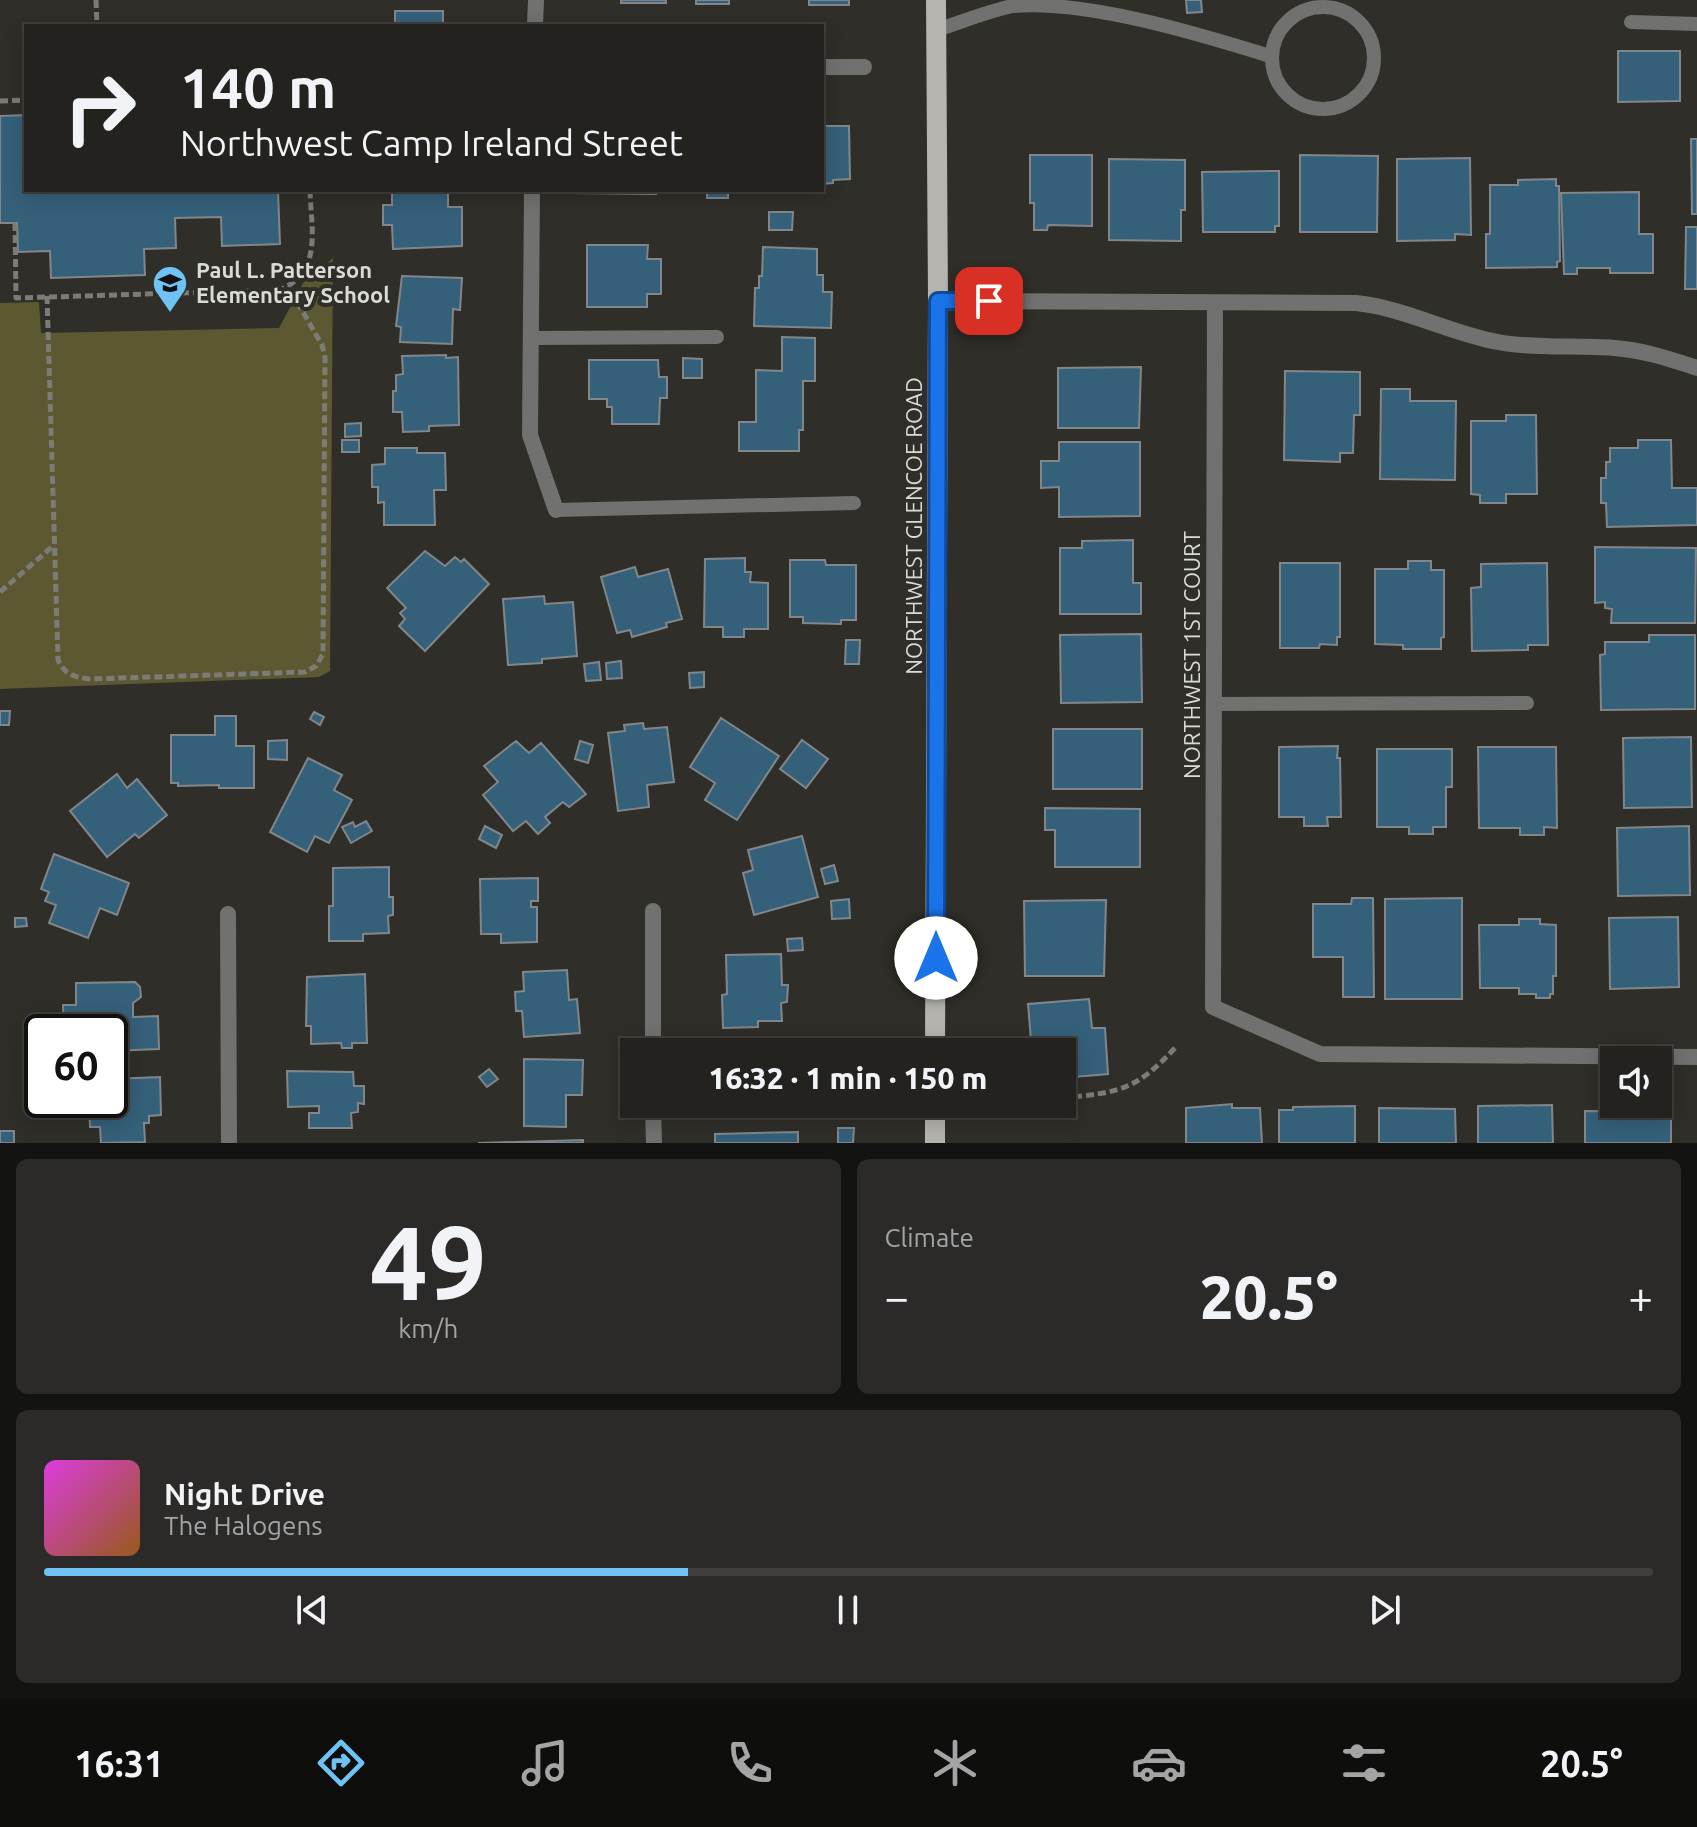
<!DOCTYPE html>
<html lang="en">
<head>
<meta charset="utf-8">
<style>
  body { margin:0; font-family:Ubuntu,sans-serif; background:#2b2a28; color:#f1f3f6; height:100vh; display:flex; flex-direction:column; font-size:30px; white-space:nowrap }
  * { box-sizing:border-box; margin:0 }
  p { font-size:26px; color:#a3a4a4 }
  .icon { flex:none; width:44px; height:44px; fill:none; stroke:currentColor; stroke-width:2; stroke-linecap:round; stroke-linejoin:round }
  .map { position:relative; height:1143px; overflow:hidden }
  .sheet { display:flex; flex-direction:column; gap:16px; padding:16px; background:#131311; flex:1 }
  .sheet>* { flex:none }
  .hud { position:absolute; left:24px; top:24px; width:800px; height:168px; border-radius:0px; box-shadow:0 4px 20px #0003,0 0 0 2px #403f3d; background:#23221f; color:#f1f3f6; overflow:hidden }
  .tools { position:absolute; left:1600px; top:1046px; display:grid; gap:16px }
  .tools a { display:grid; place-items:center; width:72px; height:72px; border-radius:0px; background:#23221f; box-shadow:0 4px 20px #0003,0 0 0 2px #403f3d; font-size:40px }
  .speed { position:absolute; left:24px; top:1014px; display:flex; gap:16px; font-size:40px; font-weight:700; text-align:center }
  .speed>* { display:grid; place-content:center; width:104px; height:104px; border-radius:50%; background:#23221f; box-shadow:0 4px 20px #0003,0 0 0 2px #403f3d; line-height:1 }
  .speed .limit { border:4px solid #111; border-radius:12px; background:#fff; color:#111 }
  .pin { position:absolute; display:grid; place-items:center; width:68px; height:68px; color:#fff; margin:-34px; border-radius:16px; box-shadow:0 4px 12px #0006 }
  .me { position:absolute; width:88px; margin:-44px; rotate:0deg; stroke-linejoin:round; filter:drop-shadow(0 0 6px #0008) }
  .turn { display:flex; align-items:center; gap:28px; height:168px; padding:0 24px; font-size:36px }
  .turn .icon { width:104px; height:104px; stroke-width:2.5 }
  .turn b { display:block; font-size:56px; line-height:68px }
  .big { font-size:60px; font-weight:800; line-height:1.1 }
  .sheet .widget { flex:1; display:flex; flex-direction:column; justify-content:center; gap:12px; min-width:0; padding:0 28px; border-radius:12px; background:#2b2a28 }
  .sheet .dial { align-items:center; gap:0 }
  .dial b { font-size:104px; line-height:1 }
  .song { display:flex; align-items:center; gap:24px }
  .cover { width:96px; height:96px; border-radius:12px; background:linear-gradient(135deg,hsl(300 70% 55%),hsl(30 70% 35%)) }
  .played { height:8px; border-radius:4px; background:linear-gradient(90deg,#6fc2f4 40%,#403f3d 40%) }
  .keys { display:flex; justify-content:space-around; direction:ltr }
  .heat { display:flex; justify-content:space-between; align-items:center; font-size:44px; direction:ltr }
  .sheet .tiles { flex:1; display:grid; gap:16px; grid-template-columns:1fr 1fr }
  .widget:last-child { grid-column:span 2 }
  .trip { position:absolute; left:620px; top:1038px; width:456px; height:80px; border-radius:0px; background:#23221f; box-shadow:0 4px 20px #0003,0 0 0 2px #403f3d; font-weight:800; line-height:80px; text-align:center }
  .tabs { display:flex; height:128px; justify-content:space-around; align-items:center; background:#0e0e0c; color:#a3a4a4 }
  .tabs .icon { width:56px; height:56px }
  .tabs .selected { color:#6fc2f4 }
  .tabs b { font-size:36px; color:#f1f3f6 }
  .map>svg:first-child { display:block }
  .green { fill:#5c5831 }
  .building { fill:#35607a; stroke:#81868a; stroke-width:2 }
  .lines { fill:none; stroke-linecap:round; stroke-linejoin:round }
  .path { stroke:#7c7c77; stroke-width:5; stroke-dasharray:8 4; stroke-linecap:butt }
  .lane { stroke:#71716f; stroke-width:14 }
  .street { stroke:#71716f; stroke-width:16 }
  .primary { stroke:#b5b4af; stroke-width:20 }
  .route-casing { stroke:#114b97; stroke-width:20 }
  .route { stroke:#1a73e8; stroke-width:14 }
  .labels { text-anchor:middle; stroke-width:8; stroke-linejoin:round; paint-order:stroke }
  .poi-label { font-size:22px; font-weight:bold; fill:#dadad6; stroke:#2f2e29; text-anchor:start }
  .street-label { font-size:22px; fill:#dadad6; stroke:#2f2e29 }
</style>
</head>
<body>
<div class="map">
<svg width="1697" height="1143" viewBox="0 0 1697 1143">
  <rect width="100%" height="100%" fill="#2f2e29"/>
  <path class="green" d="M333 258 330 671 319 677 0 689V303L39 302 41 333 279 328 303 283Z"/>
  <g class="building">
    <rect x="621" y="0" width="45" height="3"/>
    <rect x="696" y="0" width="33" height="4"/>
    <rect x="809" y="0" width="40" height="5"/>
    <path d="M1186 0H1201L1202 12 1187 13Z"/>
    <rect x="395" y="11" width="48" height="15"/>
    <path d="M1618 51H1680V101L1618 102Z"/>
    <path d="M26 115V190H278L280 244 222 246 221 217 175 218 176 248 144 249 145 275 51 278 50 251 18 252 17 223H0V116Z"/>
    <path d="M822 126H849L850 179 833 180V183L822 184Z"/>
    <path d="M1691 139H1697V214H1692Z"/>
    <path d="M1030 155H1092V226L1048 225 1047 230H1034V203H1030Z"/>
    <path d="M1300 155 1378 156 1377 232H1300Z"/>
    <path d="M1470 158 1471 235 1455 234V240L1397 241V159Z"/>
    <path d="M1109 159 1185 160V210H1181V241L1109 240Z"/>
    <path d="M1279 171V226H1275V232H1203L1202 172Z"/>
    <path d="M1556 179V186H1559L1560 261 1557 262V267L1486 268V234H1490V185H1518V180Z"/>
    <path d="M392 190H448V207H462V246L393 249 392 225H383V205H392Z"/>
    <path d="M572 190H656V194L572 193Z"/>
    <rect x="707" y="190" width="21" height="8"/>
    <path d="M1639 192V234H1653V273H1610V268H1577V274H1564L1561 193Z"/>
    <path d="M769 212H793L792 230H769Z"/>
    <path d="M1686 227H1697V289H1685Z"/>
    <path d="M587 245H648L647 259H661V294H647V307H587Z"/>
    <path d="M763 247 817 249V275H823V292H832L831 328 754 326 755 288H759V276H762Z"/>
    <path d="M402 276 462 278 460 310 453 309 452 344 400 342 401 327 396 326Z"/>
    <path d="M782 337 815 338V381H803V430H799V451H739V422H756V370L782 371Z"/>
    <path d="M446 355V358L458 357 459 425 429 426V431L403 432 402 412H393V391H396V375L403 374 402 356Z"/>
    <path d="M683 358 702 359V378H683Z"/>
    <path d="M589 360H658L659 377H667V398H660L659 424H612V407H607V399H589Z"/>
    <path d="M1141 367 1139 428H1058V368Z"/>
    <path d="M1285 371 1360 372V415H1354L1353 453H1340V462L1284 460Z"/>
    <path d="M1381 389H1410V401H1456L1455 480 1380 479Z"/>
    <path d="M1506 415H1536L1537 494H1506V503H1480V495L1471 494V421H1506Z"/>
    <path d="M361 423V436L345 437V424Z"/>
    <rect x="342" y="440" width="17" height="12"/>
    <path d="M1638 440H1671L1672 488H1697V525L1607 527 1606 503H1601V478H1606V462H1610V448H1638Z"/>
    <path d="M1059 442H1140V516L1059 517V487L1041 488V461H1059Z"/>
    <path d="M385 448H417V453H445L446 490H434L435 525H384V502L378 503V487H372V465L385 464Z"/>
    <path d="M1133 540V583H1141V614H1060V548H1082V541Z"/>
    <path d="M1595 547 1696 548 1695 623H1611L1612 609 1605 608V602L1595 603Z"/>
    <path d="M425 551 445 566 455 557 461 562 464 559 489 584 425 651 399 626 405 619 400 613 406 608 387 588Z"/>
    <path d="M745 558V572H751L750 582 768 583V629H744V637H723V627H704L705 559Z"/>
    <path d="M790 560H825L826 565H856V620H841V624L803 623V617H790Z"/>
    <path d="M1408 561H1431V570H1444V637L1441 638V649H1403V645L1375 644V569H1408Z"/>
    <path d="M1280 563H1340V637H1337V645L1320 644 1319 648H1280Z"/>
    <path d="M1547 563 1548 645H1528V650L1472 651 1471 588 1481 587V564Z"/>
    <path d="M635 567 638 577 668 569 682 619 666 623 667 627 632 637 630 630 617 633 601 577Z"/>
    <path d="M544 596 545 604 573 602 577 656 542 659V663L508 665 503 599Z"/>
    <path d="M1141 634 1142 702 1061 703 1060 635Z"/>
    <path d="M1649 635H1695V709L1601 710 1600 655 1605 654V642H1649Z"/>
    <path d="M846 640H860L859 664H845Z"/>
    <path d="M621 661 622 678 607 679 606 663Z"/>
    <path d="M599 662 601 680 586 681 584 664Z"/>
    <path d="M704 672V687L690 688 689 673Z"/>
    <path d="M0 711H10L9 725H0Z"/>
    <path d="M314 712 324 717 320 725 310 719Z"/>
    <path d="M215 716H236V746H254V788H219V785L178 786V783H171V735H215Z"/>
    <path d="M721 718 779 756 737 820 705 800 715 783 690 767Z"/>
    <path d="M643 723 644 729 667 727 674 782 647 785 649 807 618 811 608 733 625 731 624 725Z"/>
    <rect x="1053" y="729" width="89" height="60"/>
    <path d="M1691 737 1692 807 1624 808 1623 738Z"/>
    <path d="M287 740V760L268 759V741Z"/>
    <path d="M802 740 828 759 806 788 780 769Z"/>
    <path d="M516 741 529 753 541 743 586 794 569 807 563 802 545 817 550 823 538 834 526 821 513 831 483 795 498 782 484 766Z"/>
    <path d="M580 741 593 745 588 763 575 759Z"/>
    <path d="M1338 746 1337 758H1340L1341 817H1327L1328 826H1304V817H1279V747Z"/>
    <path d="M1478 747H1556L1557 828 1544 827V835H1520V828H1479Z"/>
    <path d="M1377 749H1452V787H1446V827H1433V834H1409V827H1377Z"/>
    <path d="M308 758 342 775 334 790 352 800 329 843 315 836 307 852 270 832Z"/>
    <path d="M117 774 127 788 137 779 167 815 139 838 135 834 107 857 70 811Z"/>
    <path d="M1045 808 1140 809V867H1055V830H1045Z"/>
    <path d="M366 821 372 831 351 843 342 827 353 822 355 827Z"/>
    <path d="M485 826 502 835 496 848 479 839Z"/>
    <path d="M1689 826 1690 895 1618 896 1617 828Z"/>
    <path d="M802 836 818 897 754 915 743 873 753 870 748 850Z"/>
    <path d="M54 854 129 883 117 915 100 908 88 938 49 923 56 905 45 901 49 892 41 889Z"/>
    <path d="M834 865 838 881 825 884 821 869Z"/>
    <path d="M389 867V897H393V915L388 916 389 933 363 934V941H329V906H333V868Z"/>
    <path d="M538 878V901H531V907H537V942L501 943V934H481L480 879Z"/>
    <path d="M1352 898H1373L1374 997H1343V957H1313V904H1351Z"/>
    <path d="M1462 898V999H1385V899Z"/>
    <path d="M849 899 850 918 832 919 831 901Z"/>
    <path d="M1106 900 1104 976H1025L1024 901Z"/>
    <path d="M1678 917 1679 987 1610 989 1609 918Z"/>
    <path d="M15 918H26L27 926 15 927Z"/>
    <path d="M1519 919H1540V924L1556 925V976H1553V994H1550V998H1536V994H1519V988H1480L1479 925H1519Z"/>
    <path d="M802 938 803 950 788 951 787 939Z"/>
    <path d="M781 954 782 985H788L787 1002 781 1003 782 1021H758V1027L723 1028 722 995 727 994 726 955Z"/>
    <path d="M567 970 569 1000 577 999 580 1033 524 1037 522 1011H516L515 992 524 991 523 972Z"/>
    <path d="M365 974 367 1043H352V1048H342L341 1043 311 1044V1026H306L307 977Z"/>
    <path d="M135 982 140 987 141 997 133 1003V1017L158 1016 159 1049 110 1051V1032H64L63 1005H76V983Z"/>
    <path d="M1089 999 1092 1028H1105L1108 1074 1062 1078V1052H1032L1028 1004Z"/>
    <path d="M853 1039 854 1052H841V1040Z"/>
    <path d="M741 1045V1048L792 1046V1052H711V1046Z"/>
    <path d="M524 1059 583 1060 582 1095H566V1127L524 1126Z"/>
    <path d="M489 1069 498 1079 487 1087 479 1077Z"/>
    <path d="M287 1071 353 1072 354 1086H364V1104L358 1103V1112L351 1113 352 1128H309V1113H319V1106L288 1107Z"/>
    <path d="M160 1077 161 1115 149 1116V1123H144L145 1142 101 1143 100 1127H90L89 1100H110V1079Z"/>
    <path d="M731 1104H793L794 1115H741V1119H731Z"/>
    <path d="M1232 1104V1108H1260L1262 1143H1186V1108Z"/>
    <path d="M1552 1105 1553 1143H1478V1106Z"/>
    <path d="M1355 1106V1143H1279V1110H1293V1107Z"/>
    <path d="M1379 1108 1455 1109 1456 1143H1379Z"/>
    <path d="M1585 1111 1671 1112V1143H1585Z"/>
    <path d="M838 1128H854L853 1143H838Z"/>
    <rect x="0" y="1131" width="14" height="12"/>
    <path d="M798 1132V1143H715V1134Z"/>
    <path d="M583 1140V1143H478H479Z"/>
  </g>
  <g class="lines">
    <g class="path">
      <path d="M96 0 97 26"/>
      <path d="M0 101 26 100"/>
      <path d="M15 223 16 298 280 290C323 271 311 229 310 190"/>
      <path d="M47 296 58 660C65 675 74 677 90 679L305 672 316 666 323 654 325 357 322 345 288 286"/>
      <path d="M0 592 53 546"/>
      <path d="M1062 1098C1119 1092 1134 1092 1175 1048"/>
      <path d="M990 1105 1002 1104"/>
    </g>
    <g class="lane">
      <circle cx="1323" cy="58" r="51"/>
      <path d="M1631 22 1697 24"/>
      <path d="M937 30C962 22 988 11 1013 6 1088 0 1199 34 1270 56"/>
      <path d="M531 338 717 337"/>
      <path d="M556 510 854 503"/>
      <path d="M1214 704 1527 703"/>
    </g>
    <g class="street">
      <path d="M535 26 536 0"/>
      <path d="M822 67H864"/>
      <path d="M532 190 530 435 556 510"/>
      <path d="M938 301 1356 303C1405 308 1449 333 1498 342 1535 349 1575 345 1614 348 1643 350 1670 359 1697 368"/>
      <path d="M1215 303 1213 1007 1320 1054 1697 1057"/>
      <path d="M653 911V1052"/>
      <path d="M228 914 229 1143"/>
      <path d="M653 1104 654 1143"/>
    </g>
    <g class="primary">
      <path d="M935 1052 938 301 936 0"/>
      <path d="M935 1143V1104"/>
    </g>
  </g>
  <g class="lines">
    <g class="route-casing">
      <path id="route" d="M936 958 938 301H989"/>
    </g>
    <use href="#route" class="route"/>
  </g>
  <defs>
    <g id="school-pin" transform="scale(1.8)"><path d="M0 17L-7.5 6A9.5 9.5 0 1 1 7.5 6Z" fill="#6fc2f4" stroke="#2f2e29"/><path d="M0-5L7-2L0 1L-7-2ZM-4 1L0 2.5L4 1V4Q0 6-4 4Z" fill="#111"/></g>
  </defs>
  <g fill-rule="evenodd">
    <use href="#school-pin" x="170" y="283"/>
  </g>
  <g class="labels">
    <g class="poi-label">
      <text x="196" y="278">Paul L. Patterson<tspan x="196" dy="25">Elementary School</tspan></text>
    </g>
    <g class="street-label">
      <text transform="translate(914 526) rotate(-90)" y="8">NORTHWEST GLENCOE ROAD</text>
      <text transform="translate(1192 655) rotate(-90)" y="8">NORTHWEST 1ST COURT</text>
    </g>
  </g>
</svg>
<div class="tools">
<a><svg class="icon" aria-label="sound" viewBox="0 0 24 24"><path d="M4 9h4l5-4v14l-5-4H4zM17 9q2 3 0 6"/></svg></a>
</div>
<div class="speed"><div class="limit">60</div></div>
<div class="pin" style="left:989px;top:301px;background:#d93025"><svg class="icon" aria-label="arrive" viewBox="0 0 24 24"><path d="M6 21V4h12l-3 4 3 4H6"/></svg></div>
<svg class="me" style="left:936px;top:958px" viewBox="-20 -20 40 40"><circle r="19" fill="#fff"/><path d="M0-13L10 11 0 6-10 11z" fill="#1a73e8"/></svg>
<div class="trip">16:32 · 1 min · 150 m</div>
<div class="hud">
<div class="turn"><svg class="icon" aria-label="right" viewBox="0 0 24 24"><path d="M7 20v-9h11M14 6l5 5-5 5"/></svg><div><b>140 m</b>Northwest Camp Ireland Street</div></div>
</div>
</div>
<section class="sheet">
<div class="tiles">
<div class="widget dial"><b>49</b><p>km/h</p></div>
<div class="widget"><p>Climate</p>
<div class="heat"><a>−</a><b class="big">20.5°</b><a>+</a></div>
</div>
<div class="widget">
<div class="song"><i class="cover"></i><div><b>Night Drive</b><p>The Halogens</p></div></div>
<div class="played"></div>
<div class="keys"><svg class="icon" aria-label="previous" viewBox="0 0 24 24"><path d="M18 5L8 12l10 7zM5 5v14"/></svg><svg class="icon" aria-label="pause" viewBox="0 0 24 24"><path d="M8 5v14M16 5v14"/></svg><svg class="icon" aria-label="next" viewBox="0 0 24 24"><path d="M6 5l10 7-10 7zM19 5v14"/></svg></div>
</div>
</div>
</section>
<nav class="tabs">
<b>16:31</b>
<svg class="icon selected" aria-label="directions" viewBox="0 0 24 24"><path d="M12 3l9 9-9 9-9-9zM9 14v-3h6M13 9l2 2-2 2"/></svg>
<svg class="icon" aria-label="music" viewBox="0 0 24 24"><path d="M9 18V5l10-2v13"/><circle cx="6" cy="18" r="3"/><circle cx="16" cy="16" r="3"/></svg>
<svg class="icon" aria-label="phone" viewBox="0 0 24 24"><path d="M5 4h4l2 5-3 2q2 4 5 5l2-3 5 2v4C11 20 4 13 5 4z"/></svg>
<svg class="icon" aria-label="climate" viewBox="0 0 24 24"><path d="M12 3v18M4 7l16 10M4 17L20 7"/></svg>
<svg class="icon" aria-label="car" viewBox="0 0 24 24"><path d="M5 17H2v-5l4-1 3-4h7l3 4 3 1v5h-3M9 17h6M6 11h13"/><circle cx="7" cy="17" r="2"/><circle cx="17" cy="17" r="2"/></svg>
<svg class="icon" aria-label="filters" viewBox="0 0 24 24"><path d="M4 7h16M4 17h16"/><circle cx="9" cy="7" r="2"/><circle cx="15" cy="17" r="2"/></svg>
<b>20.5°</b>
</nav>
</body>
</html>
